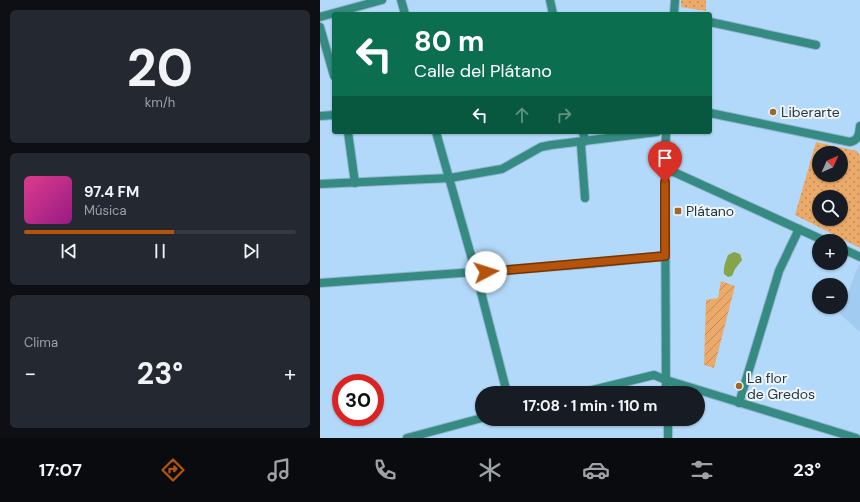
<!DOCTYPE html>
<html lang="es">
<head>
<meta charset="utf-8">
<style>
  body { margin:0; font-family:"DM Sans",sans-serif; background:#242831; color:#f1f3f6; height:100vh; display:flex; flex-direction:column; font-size:15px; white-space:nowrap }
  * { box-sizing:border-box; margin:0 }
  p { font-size:13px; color:#9ea1a6 }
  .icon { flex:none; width:22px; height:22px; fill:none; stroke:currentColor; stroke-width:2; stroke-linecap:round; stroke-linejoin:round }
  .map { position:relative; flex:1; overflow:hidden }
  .panel { display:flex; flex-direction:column; gap:10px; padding:10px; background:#0d0f14; width:320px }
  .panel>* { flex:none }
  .hud { position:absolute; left:12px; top:12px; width:380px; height:122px; border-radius:4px; box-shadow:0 1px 3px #0004; background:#0b6e4f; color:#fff; overflow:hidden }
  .needle { width:26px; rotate:45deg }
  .buttons { position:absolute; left:492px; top:146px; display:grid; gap:8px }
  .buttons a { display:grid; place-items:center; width:36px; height:36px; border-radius:50%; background:#171b24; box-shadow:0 1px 3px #0004; font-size:20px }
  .speed { position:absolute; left:12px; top:374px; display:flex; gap:8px; font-size:20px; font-weight:700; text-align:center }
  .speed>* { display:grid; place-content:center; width:52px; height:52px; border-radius:50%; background:#171b24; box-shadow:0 1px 3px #0004; line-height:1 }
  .speed .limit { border:6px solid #d22; background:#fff; color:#111 }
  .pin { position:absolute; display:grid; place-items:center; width:34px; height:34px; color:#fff; margin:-41px -17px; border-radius:50% 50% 50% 0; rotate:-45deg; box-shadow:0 0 4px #0007 }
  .pin .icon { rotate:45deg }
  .me { position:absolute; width:44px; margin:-22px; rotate:85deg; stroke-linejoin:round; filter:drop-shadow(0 0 3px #0008) }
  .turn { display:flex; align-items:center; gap:14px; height:84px; padding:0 16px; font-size:18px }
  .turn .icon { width:52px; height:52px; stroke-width:2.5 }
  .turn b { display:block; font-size:28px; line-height:34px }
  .lanes { display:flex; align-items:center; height:38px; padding:0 16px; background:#0003; justify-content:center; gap:20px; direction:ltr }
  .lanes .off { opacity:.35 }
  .big { font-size:30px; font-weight:700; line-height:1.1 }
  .panel .widget { flex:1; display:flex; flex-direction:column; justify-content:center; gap:6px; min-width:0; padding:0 14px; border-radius:6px; background:#242831 }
  .panel .dial { align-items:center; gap:0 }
  .dial b { font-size:52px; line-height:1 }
  .song { display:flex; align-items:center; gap:12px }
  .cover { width:48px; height:48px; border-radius:6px; background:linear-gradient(135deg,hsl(330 70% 55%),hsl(310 70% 35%)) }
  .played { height:4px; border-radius:2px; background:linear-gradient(90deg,#b45309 55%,#363941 55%) }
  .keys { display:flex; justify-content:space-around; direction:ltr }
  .heat { display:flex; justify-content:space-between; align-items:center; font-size:22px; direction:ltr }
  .trip { position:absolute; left:155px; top:386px; width:230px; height:40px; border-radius:20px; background:#171b24; box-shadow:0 1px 3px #0004; font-weight:700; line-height:40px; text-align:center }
  .tabs { display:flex; height:64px; justify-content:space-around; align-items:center; background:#090b0e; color:#9ea1a6 }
  .tabs .icon { width:28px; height:28px }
  .tabs .current { color:#b45309 }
  .tabs b { font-size:18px; color:#f1f3f6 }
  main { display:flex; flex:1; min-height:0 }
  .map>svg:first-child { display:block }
  .built { fill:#a1cbf0 }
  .grass { fill:url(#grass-dots); fill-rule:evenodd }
  .garden { fill:url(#garden-furrows) }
  .water { fill:#86a54a }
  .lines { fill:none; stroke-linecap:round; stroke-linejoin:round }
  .street-casing { stroke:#94b5d2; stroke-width:10 }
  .street { stroke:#358b81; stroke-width:8 }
  .route-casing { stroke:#753606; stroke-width:10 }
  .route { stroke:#b45309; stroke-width:7 }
  .poi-dot { fill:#a16726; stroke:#eef6fc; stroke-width:1.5 }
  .labels { text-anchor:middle; stroke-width:4; stroke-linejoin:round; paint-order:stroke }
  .poi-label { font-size:14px; fill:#273642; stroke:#eef6fc; text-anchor:start }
</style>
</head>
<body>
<main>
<section class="panel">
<div class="widget dial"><b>20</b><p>km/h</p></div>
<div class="widget">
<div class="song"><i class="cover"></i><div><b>97.4 FM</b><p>Música</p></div></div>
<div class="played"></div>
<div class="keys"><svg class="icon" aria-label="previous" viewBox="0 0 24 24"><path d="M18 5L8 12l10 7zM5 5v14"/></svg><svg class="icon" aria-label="pause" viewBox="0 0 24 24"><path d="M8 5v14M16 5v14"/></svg><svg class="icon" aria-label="next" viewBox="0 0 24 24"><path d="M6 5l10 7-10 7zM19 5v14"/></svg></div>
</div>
<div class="widget"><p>Clima</p>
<div class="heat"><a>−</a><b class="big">23°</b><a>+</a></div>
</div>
</section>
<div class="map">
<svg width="540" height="438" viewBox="0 0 540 438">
  <defs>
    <pattern id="grass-dots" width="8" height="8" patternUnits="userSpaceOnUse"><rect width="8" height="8" fill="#ebaa69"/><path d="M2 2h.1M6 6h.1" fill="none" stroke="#be8b58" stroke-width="1.8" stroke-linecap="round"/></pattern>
    <pattern id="garden-furrows" width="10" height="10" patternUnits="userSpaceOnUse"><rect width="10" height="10" fill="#ebaa69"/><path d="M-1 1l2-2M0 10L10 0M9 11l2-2" fill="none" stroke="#be8b58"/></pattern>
  </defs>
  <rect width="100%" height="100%" fill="#b3d9fa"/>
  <path class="built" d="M539 264 540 265V332L520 314Z"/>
  <g class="grass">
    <path d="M361 0H386V11L361 7Z"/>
    <path d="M496 142 537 151 540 156V248L475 215ZM499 153H521V175H499ZM499 197H521V219H499Z"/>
  </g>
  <path class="garden" d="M401 281 415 286 394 368 384 365 386 300 398 298Z"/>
  <path class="water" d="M414 252 420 254 422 260 415 269 412 276 408 277 404 274C403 268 406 260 408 255Z"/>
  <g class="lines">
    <g class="street-casing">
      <g id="street">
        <path d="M81 0 85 14"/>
        <path d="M230 0 233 14"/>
        <path d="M354 14 355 0"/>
        <path d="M0 17 62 0"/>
        <path d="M390 22 496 45"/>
        <path d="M0 27 14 76"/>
        <path d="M390 113 530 142C539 140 539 134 540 126"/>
        <path d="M0 116 14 115"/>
        <path d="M28 132 35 183"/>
        <path d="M116 132 156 273 187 393"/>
        <path d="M263 132 265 140"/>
        <path d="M346 132 345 168 346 393"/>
        <path d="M265 140 261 145 265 198"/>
        <path d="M345 168 505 241"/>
        <path d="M0 184 130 178 182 169 221 147 231 145 337 132"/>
        <path d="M521 248 540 257"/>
        <path d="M0 283 267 264 345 256"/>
        <path d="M260 393 334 375 346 380 536 438"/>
        <path d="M419 403 459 271 479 229"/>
        <path d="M348 419V438"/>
        <path d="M87 438 162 418"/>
      </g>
    </g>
    <use href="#street" class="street"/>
  </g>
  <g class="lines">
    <g class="route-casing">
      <path id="route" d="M166 272 345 256V182"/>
    </g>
    <use href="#route" class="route"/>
  </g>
  <g class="poi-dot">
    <circle cx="453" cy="112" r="4"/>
    <rect x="354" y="207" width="8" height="8" rx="2"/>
    <circle cx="419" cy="386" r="4"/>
  </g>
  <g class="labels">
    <g class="poi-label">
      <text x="461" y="117">Liberarte</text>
      <text x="366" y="216">Plátano</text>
      <text x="427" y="383">La flor<tspan x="427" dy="16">de Gredos</tspan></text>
    </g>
  </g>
</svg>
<div class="buttons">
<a><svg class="needle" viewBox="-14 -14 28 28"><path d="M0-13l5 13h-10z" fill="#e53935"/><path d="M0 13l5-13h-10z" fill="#9ea1a6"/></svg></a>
<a><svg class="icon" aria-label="search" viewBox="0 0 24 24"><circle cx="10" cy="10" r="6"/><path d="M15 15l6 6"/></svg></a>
<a>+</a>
<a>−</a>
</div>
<div class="speed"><div class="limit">30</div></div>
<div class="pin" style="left:345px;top:182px;background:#d93025"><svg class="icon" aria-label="arrive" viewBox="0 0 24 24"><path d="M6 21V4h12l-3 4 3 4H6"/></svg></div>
<svg class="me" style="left:166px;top:272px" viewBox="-20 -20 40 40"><circle r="19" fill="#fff"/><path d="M0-13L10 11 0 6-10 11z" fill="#b45309"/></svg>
<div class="trip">17:08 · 1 min · 110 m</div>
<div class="hud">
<div class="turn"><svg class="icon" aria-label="left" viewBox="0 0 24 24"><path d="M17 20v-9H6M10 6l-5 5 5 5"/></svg><div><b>80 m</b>Calle del Plátano</div></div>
<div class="lanes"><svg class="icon" aria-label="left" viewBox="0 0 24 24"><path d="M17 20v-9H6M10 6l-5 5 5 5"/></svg><svg class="icon off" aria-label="ahead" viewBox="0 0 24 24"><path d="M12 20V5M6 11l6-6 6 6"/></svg><svg class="icon off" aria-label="right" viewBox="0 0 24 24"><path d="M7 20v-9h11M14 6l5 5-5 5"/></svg></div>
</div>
</div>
</main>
<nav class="tabs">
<b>17:07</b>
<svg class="icon current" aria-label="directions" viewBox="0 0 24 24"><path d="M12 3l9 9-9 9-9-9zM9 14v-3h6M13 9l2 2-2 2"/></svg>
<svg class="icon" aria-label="music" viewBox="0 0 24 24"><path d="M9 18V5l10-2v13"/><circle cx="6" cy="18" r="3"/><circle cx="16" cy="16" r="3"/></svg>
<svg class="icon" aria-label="phone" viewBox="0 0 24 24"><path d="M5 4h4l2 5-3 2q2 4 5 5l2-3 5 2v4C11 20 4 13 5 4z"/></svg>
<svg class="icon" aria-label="climate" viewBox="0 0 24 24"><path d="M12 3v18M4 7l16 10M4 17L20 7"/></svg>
<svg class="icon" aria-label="car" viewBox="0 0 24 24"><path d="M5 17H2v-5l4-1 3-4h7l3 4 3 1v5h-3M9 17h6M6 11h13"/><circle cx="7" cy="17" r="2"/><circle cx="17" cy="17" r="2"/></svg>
<svg class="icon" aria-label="filters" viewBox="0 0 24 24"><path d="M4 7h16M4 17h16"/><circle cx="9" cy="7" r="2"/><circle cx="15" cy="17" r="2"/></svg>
<b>23°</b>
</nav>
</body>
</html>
